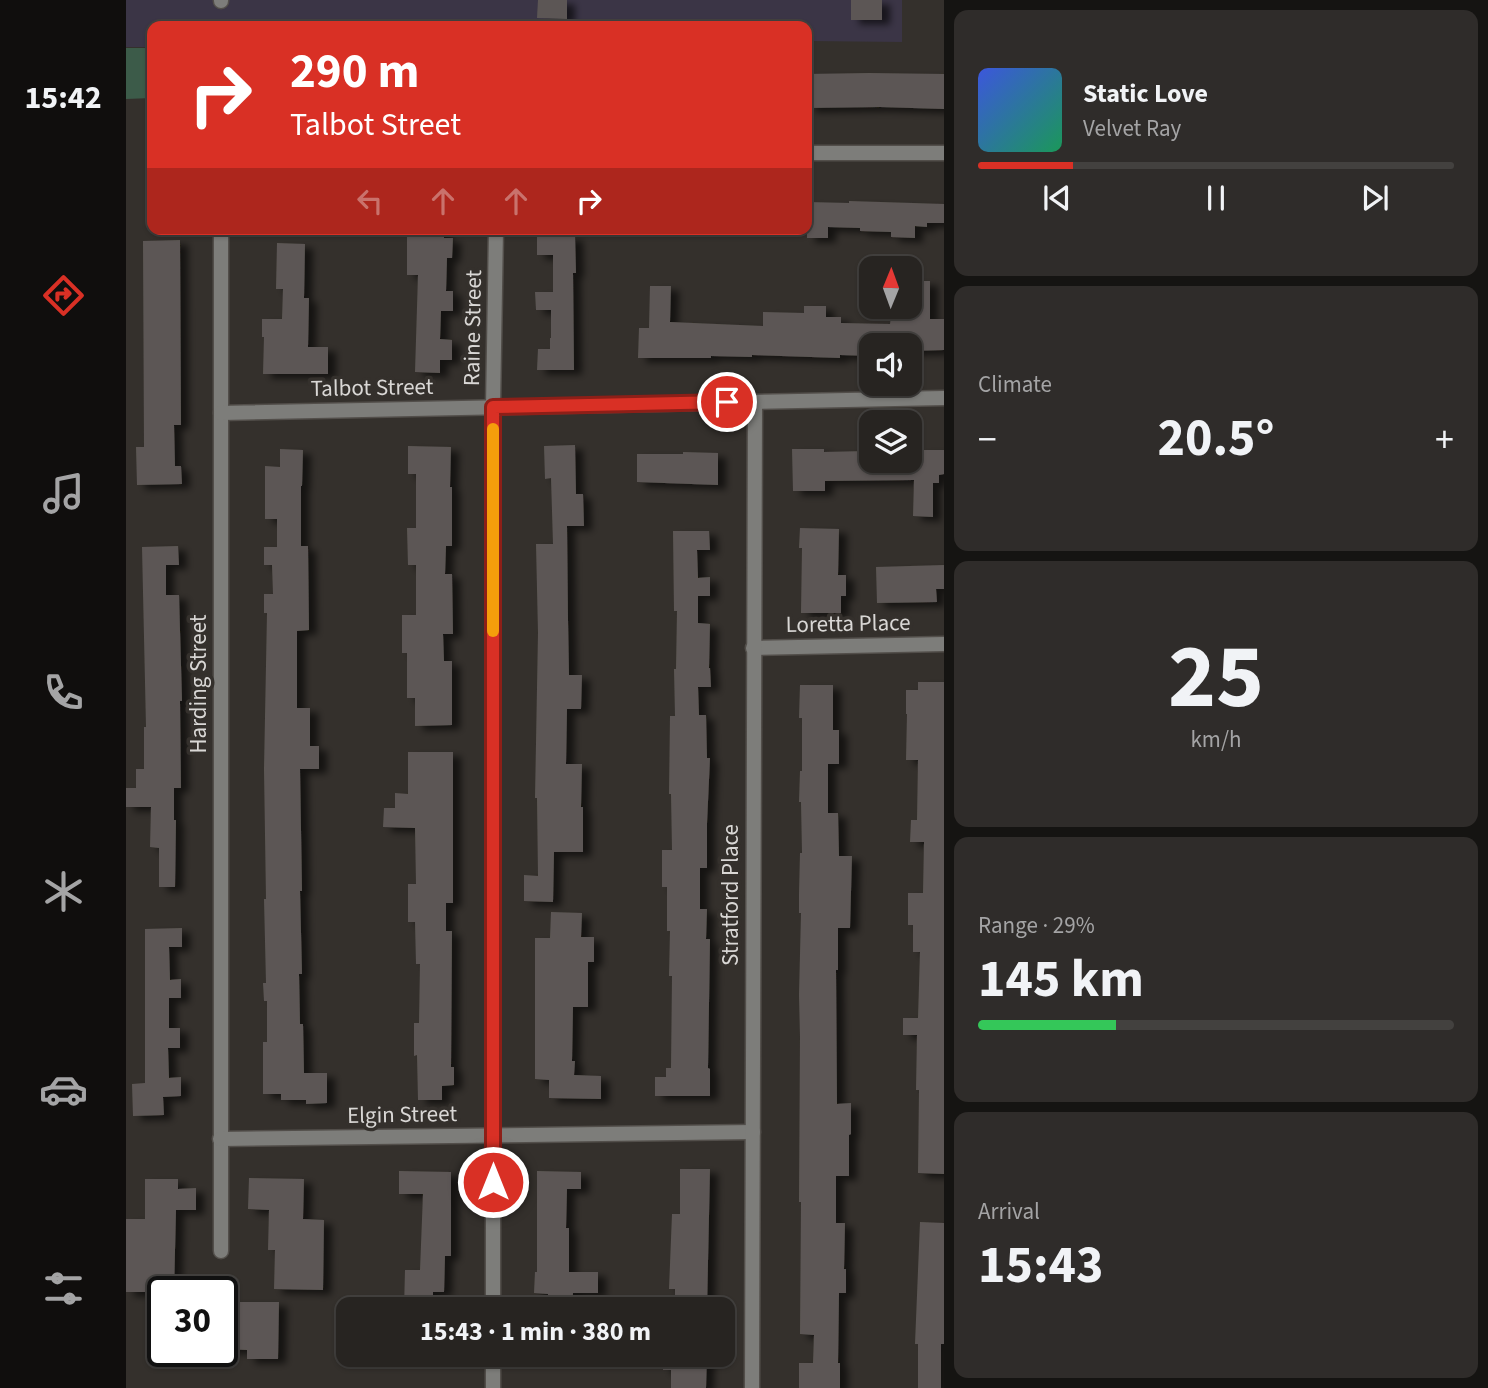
<!DOCTYPE html>
<html lang="en">
<head>
<meta charset="utf-8">
<style>
  body { margin:0; font-family:"Source Sans 3",sans-serif; background:#2f2c2a; color:#f1f3f6; height:100vh; display:flex; flex-direction:column; font-size:26px; white-space:nowrap }
  * { box-sizing:border-box; margin:0 }
  p { font-size:23px; color:#a4a4a5 }
  .icon { flex:none; width:38px; height:38px; fill:none; stroke:currentColor; stroke-width:2; stroke-linecap:round; stroke-linejoin:round }
  .map { position:relative; flex:1; overflow:hidden }
  .details { display:flex; flex-direction:column; gap:10px; padding:10px; background:#151412; width:544px }
  .details>* { flex:none }
  .banner { position:absolute; left:21px; top:21px; width:665px; height:214px; border-radius:14px; box-shadow:0 2px 5px #0004,0 0 0 2px #43413f; background:#d93025; color:#fff; overflow:hidden }
  .needle { width:46px; rotate:1deg }
  .controls { position:absolute; left:733px; top:256px; display:grid; gap:14px }
  .controls a { display:grid; place-items:center; width:63px; height:63px; border-radius:14px; background:#272421; box-shadow:0 2px 5px #0004,0 0 0 2px #43413f; font-size:35px }
  .speed { position:absolute; left:21px; top:1276px; display:flex; gap:14px; font-size:35px; font-weight:700; text-align:center }
  .speed>* { display:grid; place-content:center; width:91px; height:91px; border-radius:50%; background:#272421; box-shadow:0 2px 5px #0004,0 0 0 2px #43413f; line-height:1 }
  .speed .limit { border:4px solid #111; border-radius:10px; background:#fff; color:#111 }
  .pin { position:absolute; display:grid; place-items:center; width:60px; height:60px; color:#fff; margin:-30px; border:4px solid #fff; border-radius:50%; box-shadow:0 2px 7px #0007 }
  .me { position:absolute; width:77px; margin:-38px; rotate:0deg; stroke-linejoin:round; filter:drop-shadow(0 0 5px #0008) }
  .turn { display:flex; align-items:center; gap:24px; height:147px; padding:0 28px; font-size:32px }
  .turn .icon { width:91px; height:91px; stroke-width:2.5 }
  .turn b { display:block; font-size:49px; line-height:60px }
  .lanes { display:flex; align-items:center; height:66px; padding:0 28px; background:#0003; justify-content:center; gap:35px; direction:ltr }
  .lanes .off { opacity:.35 }
  .big { font-size:52px; font-weight:700; line-height:1.1 }
  .details .card { flex:1; display:flex; flex-direction:column; justify-content:center; gap:10px; min-width:0; padding:0 24px; border-radius:14px; background:#2f2c2a }
  .details .dial { align-items:center; gap:0 }
  .dial b { font-size:91px; line-height:1 }
  .song { display:flex; align-items:center; gap:21px }
  .cover { width:84px; height:84px; border-radius:10px; background:linear-gradient(135deg,hsl(230 70% 55%),hsl(150 70% 35%)) }
  .played { height:7px; border-radius:4px; background:linear-gradient(90deg,#d93025 20%,#43413f 20%) }
  .keys { display:flex; justify-content:space-around; direction:ltr }
  .heat { display:flex; justify-content:space-between; align-items:center; font-size:38px; direction:ltr }
  .charge { height:10px; border-radius:5px; background:linear-gradient(90deg,#34c759 29%,#43413f 0) }
  .trip { position:absolute; left:210px; top:1297px; width:399px; height:70px; border-radius:14px; background:#272421; box-shadow:0 2px 5px #0004,0 0 0 2px #43413f; font-weight:700; line-height:70px; text-align:center }
  main { display:flex; flex:1; min-height:0 }
  .menu { display:flex; flex-direction:column; width:126px; justify-content:space-around; align-items:center; background:#100e0d; color:#a4a4a5 }
  .menu .icon { width:49px; height:49px }
  .menu .active { color:#d93025 }
  .menu b { font-size:32px; color:#f1f3f6 }
  .map>svg:first-child { display:block }
  .commercial { fill:#3b3546 }
  .green { fill:#3c5b49 }
  .building { fill:#5c5754; filter:url(#shadow) }
  .lines { fill:none; stroke-linecap:round; stroke-linejoin:round }
  .minor-casing { stroke:#524e4a; stroke-width:17 }
  .minor { stroke:#7d7d7a; stroke-width:14 }
  .route-casing { stroke:#8d1f18; stroke-width:18 }
  .route { stroke:#d93025; stroke-width:12 }
  .slow { stroke:#f59e0b; stroke-width:12 }
  .labels { text-anchor:middle; stroke-width:7; stroke-linejoin:round; paint-order:stroke }
  .street-label { font-size:23px; fill:#d9d7d5; stroke:#34302c }
</style>
</head>
<body>
<main>
<nav class="menu">
<b>15:42</b>
<svg class="icon active" aria-label="directions" viewBox="0 0 24 24"><path d="M12 3l9 9-9 9-9-9zM9 14v-3h6M13 9l2 2-2 2"/></svg>
<svg class="icon" aria-label="music" viewBox="0 0 24 24"><path d="M9 18V5l10-2v13"/><circle cx="6" cy="18" r="3"/><circle cx="16" cy="16" r="3"/></svg>
<svg class="icon" aria-label="phone" viewBox="0 0 24 24"><path d="M5 4h4l2 5-3 2q2 4 5 5l2-3 5 2v4C11 20 4 13 5 4z"/></svg>
<svg class="icon" aria-label="climate" viewBox="0 0 24 24"><path d="M12 3v18M4 7l16 10M4 17L20 7"/></svg>
<svg class="icon" aria-label="car" viewBox="0 0 24 24"><path d="M5 17H2v-5l4-1 3-4h7l3 4 3 1v5h-3M9 17h6M6 11h13"/><circle cx="7" cy="17" r="2"/><circle cx="17" cy="17" r="2"/></svg>
<svg class="icon" aria-label="filters" viewBox="0 0 24 24"><path d="M4 7h16M4 17h16"/><circle cx="9" cy="7" r="2"/><circle cx="15" cy="17" r="2"/></svg>
</nav>
<div class="map">
<svg width="818" height="1388" viewBox="0 0 818 1388">
  <defs>
    <filter id="shadow"><feDropShadow dx="8" dy="4.5" stdDeviation="3.5" flood-color="#0009"/></filter>
  </defs>
  <rect width="100%" height="100%" fill="#34302c"/>
  <path class="commercial" d="M0 0H776V42L681 41V26H26V47H0Z"/>
  <path class="green" d="M0 48H26V98L0 99Z"/>
  <g class="building">
    <path d="M412 0H441V19L411 18Z"/>
    <rect x="725" y="0" width="31" height="20"/>
    <path d="M743 73 818 74V109L754 107 681 108V74Z"/>
    <path d="M723 201 818 204V223H801V227L789 226V238L765 237V232L734 231V228L702 227V238H681V202L723 203Z"/>
    <path d="M281 229H318V238H327L326 258H321L320 291H327V311H315L314 339 326 340V360H314V373L289 372 292 275H281Z"/>
    <path d="M449 236 450 273H447L448 370H411L412 349H424V338H425V310H410L409 292H427V255H411V237Z"/>
    <path d="M54 240 55 425H48L49 466H55L56 484 11 485 10 447H18L17 241Z"/>
    <path d="M151 243 179 244 178 298H183L182 347H202V374H137L138 337H136V319H156L157 289H150Z"/>
    <path d="M784 281H804V319H818V350L784 351V345H746V356L714 355V358L626 355V357L585 356V358H512L513 328H523L524 286H545L544 322 637 326V312L678 313V306H700V317H715V323L764 324 765 317H784Z"/>
    <path d="M449 445 450 494H457L458 526H441L442 620 443 675H456L455 709H441L440 764H456L455 807H457V852H428L427 902 398 901V875L412 876 411 798H409L412 633 410 544H427L425 478 419 479 418 446Z"/>
    <path d="M282 446 325 447 324 487H326V546H320L319 574H326L327 634H317L318 661H326V725L289 726V698H281V653H276V615H290V565H282L281 528H290V474H282Z"/>
    <path d="M154 449 177 450 176 486H175V546H182L183 630 171 631V708H184V746H193V769H174L176 891H174L176 974H173L174 1024H177L178 1073H201V1103L180 1104V1100H155V1094H137V1042H141V1001H138L137 983H140L138 899H140L138 769 141 613H138V594H147L146 565H138V547H151V519H139V466L154 467Z"/>
    <path d="M666 449H698V452L740 451 741 460H793V450H818V474L813 475V483H807V517L787 516 788 480 699 481V491H667Z"/>
    <path d="M557 452 592 453V485L511 482V454H557Z"/>
    <path d="M674 528 713 529 712 575H720V596H715V613H675L676 548H673Z"/>
    <path d="M547 531H583L584 550H571L572 578 584 577V596H572V623L584 624 583 668H584L585 687H572L573 715H580L581 758H584L581 823V868H574V909H581L580 939H584L582 1068 584 1069V1096H529V1077H540V1068H545L546 976H543L544 931H541V887H536V850H546L545 794H543L544 716H549L548 669H550L551 611H548Z"/>
    <path d="M52 546 53 565H40V595H53L56 701H54L55 788H48V820H50L49 887H33V848L24 847 25 807H0V788H10V769H18V727H20L16 547Z"/>
    <path d="M818 565V589H810L811 602 751 603 750 567Z"/>
    <path d="M792 682H818V1174L792 1173 793 1090H790L791 1035H777V1018H792L794 952H787V925H782V893H797L798 842H784L785 820H791L792 760H780L781 714H780V690H792Z"/>
    <path d="M674 685H707V730H713V764H702V813H712L713 856H726L724 928H712V970H710L711 1104 725 1103V1134L723 1135V1176H710V1223H719L718 1269H720V1293H713L712 1363H714V1388H673V1363H687L688 1335 674 1334 675 1202H673L674 1037 673 995 675 913H673V894L674 853H676L675 802H673L674 771H676V718H673Z"/>
    <path d="M282 752H327V903H320V931H326L325 1067H328V1085L316 1086V1100H292L291 1055 288 1056V1023H293L294 964H290L289 922H282V884H290L289 828 257 827 258 808H269V793L282 794Z"/>
    <path d="M425 912 456 913 455 937H468V962H462V1007H447L446 1061H449L448 1075 475 1076V1099L423 1098V1080L409 1079V938H424Z"/>
    <path d="M56 928V947H43L44 980 55 979V998H43V1028H54V1048H42L43 1078 55 1077V1096L37 1097 38 1115 7 1116 6 1084 19 1083V929Z"/>
    <path d="M554 1169H584L581 1309H549V1289H543L546 1214H554Z"/>
    <path d="M273 1171 325 1172V1256H319L318 1292H307V1309H278L279 1270H294L297 1194H273Z"/>
    <path d="M411 1171 455 1172V1189H441L440 1228H443V1272H472V1293H447L446 1309H422V1294L408 1293 409 1272H411Z"/>
    <path d="M123 1178 178 1179 177 1219 198 1220 197 1290 148 1289 149 1250H142L143 1210 122 1209Z"/>
    <path d="M19 1179H52V1189L70 1188V1210H50L48 1292H0V1219H19Z"/>
    <path d="M794 1222 818 1223V1344H815V1388H792V1344H789Z"/>
    <path d="M96 1302H153L152 1359H121V1350L96 1349Z"/>
    <path d="M537 1354H581L580 1388H545V1370H537Z"/>
  </g>
  <g class="lines">
    <g class="minor-casing">
      <g id="minor">
        <path d="M95 1V0"/>
        <path d="M681 153H818"/>
        <path d="M95 229V1251"/>
        <path d="M95 413 818 398"/>
        <path d="M627 648 818 644"/>
        <path d="M94 1139 627 1132"/>
        <path d="M367 1309V407L370 229"/>
        <path d="M367 1388V1354"/>
        <path d="M626 1388 629 402"/>
      </g>
    </g>
    <use href="#minor" class="minor"/>
  </g>
  <g class="lines">
    <g class="route-casing">
      <path id="route" d="M367 1182V407L601 402"/>
    </g>
    <use href="#route" class="route"/>
    <path class="slow" d="M367 631V429"/>
  </g>
  <g class="labels">
    <g class="street-label">
      <text transform="translate(346 328) rotate(-89)" y="8">Raine Street</text>
      <text transform="translate(246 387) rotate(-1)" y="8">Talbot Street</text>
      <text transform="translate(722 623) rotate(-1)" y="8">Loretta Place</text>
      <text transform="translate(72 684) rotate(-90)" y="8">Harding Street</text>
      <text transform="translate(604 895) rotate(-90)" y="8">Stratford Place</text>
      <text transform="translate(276 1114) rotate(-1)" y="8">Elgin Street</text>
    </g>
  </g>
</svg>
<div class="controls">
<a><svg class="needle" viewBox="-14 -14 28 28"><path d="M0-13l5 13h-10z" fill="#e53935"/><path d="M0 13l5-13h-10z" fill="#a4a4a5"/></svg></a>
<a><svg class="icon" aria-label="sound" viewBox="0 0 24 24"><path d="M4 9h4l5-4v14l-5-4H4zM17 9q2 3 0 6"/></svg></a>
<a><svg class="icon" aria-label="layers" viewBox="0 0 24 24"><path d="M12 4l9 5-9 5-9-5zM3 14l9 5 9-5"/></svg></a>
</div>
<div class="speed"><div class="limit">30</div></div>
<div class="pin" style="left:601px;top:402px;background:#d93025"><svg class="icon" aria-label="arrive" viewBox="0 0 24 24"><path d="M6 21V4h12l-3 4 3 4H6"/></svg></div>
<svg class="me" style="left:367px;top:1182px" viewBox="-20 -20 40 40"><circle r="17" fill="#d93025" stroke="#fff" stroke-width="3"/><path d="M0-11L8 9 0 5-8 9z" fill="#fff"/></svg>
<div class="trip">15:43 · 1 min · 380 m</div>
<div class="banner">
<div class="turn"><svg class="icon" aria-label="right" viewBox="0 0 24 24"><path d="M7 20v-9h11M14 6l5 5-5 5"/></svg><div><b>290 m</b>Talbot Street</div></div>
<div class="lanes"><svg class="icon off" aria-label="left" viewBox="0 0 24 24"><path d="M17 20v-9H6M10 6l-5 5 5 5"/></svg><svg class="icon off" aria-label="ahead" viewBox="0 0 24 24"><path d="M12 20V5M6 11l6-6 6 6"/></svg><svg class="icon off" aria-label="ahead" viewBox="0 0 24 24"><path d="M12 20V5M6 11l6-6 6 6"/></svg><svg class="icon" aria-label="right" viewBox="0 0 24 24"><path d="M7 20v-9h11M14 6l5 5-5 5"/></svg></div>
</div>
</div>
<section class="details">
<div class="card">
<div class="song"><i class="cover"></i><div><b>Static Love</b><p>Velvet Ray</p></div></div>
<div class="played"></div>
<div class="keys"><svg class="icon" aria-label="previous" viewBox="0 0 24 24"><path d="M18 5L8 12l10 7zM5 5v14"/></svg><svg class="icon" aria-label="pause" viewBox="0 0 24 24"><path d="M8 5v14M16 5v14"/></svg><svg class="icon" aria-label="next" viewBox="0 0 24 24"><path d="M6 5l10 7-10 7zM19 5v14"/></svg></div>
</div>
<div class="card"><p>Climate</p>
<div class="heat"><a>−</a><b class="big">20.5°</b><a>+</a></div>
</div>
<div class="card dial"><b>25</b><p>km/h</p></div>
<div class="card"><p>Range · 29%</p><b class="big">145 km</b><div class="charge"></div></div>
<div class="card"><p>Arrival</p><b class="big">15:43</b></div>
</section>
</main>
</body>
</html>
